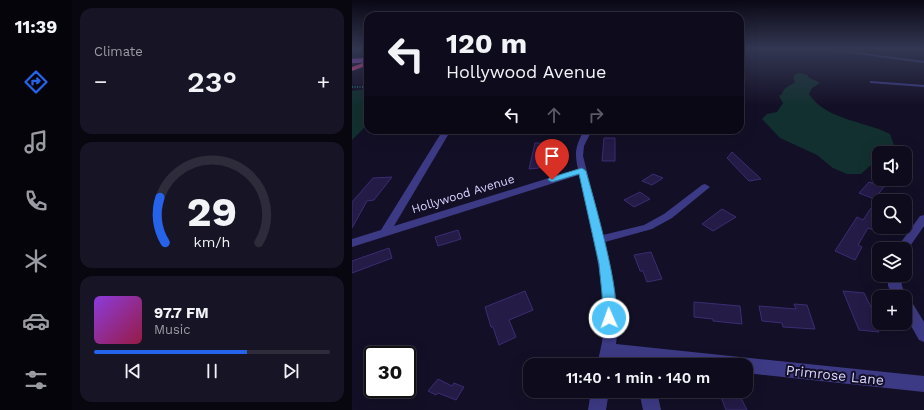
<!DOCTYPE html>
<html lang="en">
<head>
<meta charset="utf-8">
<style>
  body { margin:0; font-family:"Work Sans",sans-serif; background:#171425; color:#f1f3f6; height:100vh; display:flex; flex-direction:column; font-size:15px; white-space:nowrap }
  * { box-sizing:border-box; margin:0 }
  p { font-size:13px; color:#9b9ba3 }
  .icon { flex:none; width:22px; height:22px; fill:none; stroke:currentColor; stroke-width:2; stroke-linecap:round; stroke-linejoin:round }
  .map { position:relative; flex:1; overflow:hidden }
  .panel { display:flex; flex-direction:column; gap:8px; padding:8px; background:#08060f; width:280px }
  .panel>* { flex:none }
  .banner { position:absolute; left:12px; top:12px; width:380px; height:122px; border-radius:12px; box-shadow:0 4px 16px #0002,0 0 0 1px #2e2b3b; background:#0e0b1c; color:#f1f3f6; overflow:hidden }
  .controls { position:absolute; left:520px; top:146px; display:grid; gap:8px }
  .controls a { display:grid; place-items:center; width:40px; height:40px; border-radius:8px; background:#0e0b1c; box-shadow:0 4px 16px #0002,0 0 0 1px #2e2b3b; font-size:20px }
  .speed { position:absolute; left:12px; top:346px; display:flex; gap:8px; font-size:20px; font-weight:700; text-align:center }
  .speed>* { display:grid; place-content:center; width:52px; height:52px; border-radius:50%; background:#0e0b1c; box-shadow:0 4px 16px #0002,0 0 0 1px #2e2b3b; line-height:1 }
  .speed .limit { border:2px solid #111; border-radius:6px; background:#fff; color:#111 }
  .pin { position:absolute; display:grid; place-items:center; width:34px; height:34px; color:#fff; margin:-41px -17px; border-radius:50% 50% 50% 0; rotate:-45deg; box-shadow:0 0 4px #0007 }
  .pin .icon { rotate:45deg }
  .me { position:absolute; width:44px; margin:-22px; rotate:358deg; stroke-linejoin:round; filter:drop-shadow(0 0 3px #0008) }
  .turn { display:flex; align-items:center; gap:14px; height:84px; padding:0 16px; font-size:18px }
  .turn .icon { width:52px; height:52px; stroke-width:2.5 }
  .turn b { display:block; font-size:28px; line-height:34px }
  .lanes { display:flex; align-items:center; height:38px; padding:0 16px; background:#0003; justify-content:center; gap:20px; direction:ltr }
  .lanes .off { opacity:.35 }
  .big { font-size:30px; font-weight:600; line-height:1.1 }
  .panel .tile { flex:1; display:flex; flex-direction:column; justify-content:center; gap:6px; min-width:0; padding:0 14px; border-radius:12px; background:#171425 }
  .panel .dial { align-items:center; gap:0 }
  .dial svg { height:104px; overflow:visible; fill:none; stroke:#2e2b3b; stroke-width:7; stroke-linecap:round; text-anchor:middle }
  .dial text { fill:#f1f3f6; stroke:none }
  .song { display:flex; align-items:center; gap:12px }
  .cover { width:48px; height:48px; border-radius:6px; background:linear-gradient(135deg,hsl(270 70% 55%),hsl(340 70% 35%)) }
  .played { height:4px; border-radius:2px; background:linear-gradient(90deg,#2563eb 65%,#2e2b3b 65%) }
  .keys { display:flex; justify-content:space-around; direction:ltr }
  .heat { display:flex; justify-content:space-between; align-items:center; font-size:22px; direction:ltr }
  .trip { position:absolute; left:171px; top:358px; width:230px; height:40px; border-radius:12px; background:#0e0b1c; box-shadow:0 4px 16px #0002,0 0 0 1px #2e2b3b; font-weight:600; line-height:40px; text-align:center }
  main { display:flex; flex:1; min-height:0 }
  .menu { display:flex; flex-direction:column; width:72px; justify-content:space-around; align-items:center; background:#06040b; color:#9b9ba3 }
  .menu .icon { width:28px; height:28px }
  .menu .selected { color:#2563eb }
  .menu b { font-size:18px; color:#f1f3f6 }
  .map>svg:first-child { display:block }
  .green { fill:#12302f }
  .building { fill:#241b47; stroke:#3b2d73 }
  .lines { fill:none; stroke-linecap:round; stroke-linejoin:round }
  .path { stroke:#2fb8b0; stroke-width:1; stroke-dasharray:1 1.5; stroke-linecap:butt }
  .service { fill:#3d3a85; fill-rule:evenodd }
  .minor { fill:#3d3a85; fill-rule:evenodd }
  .motorway { fill:#ff4fa3; fill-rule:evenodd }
  .primary-bridge { stroke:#c25bff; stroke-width:4.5 }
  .route { fill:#4fc3f7; stroke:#337fa1 }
  .labels { text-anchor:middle; stroke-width:4; stroke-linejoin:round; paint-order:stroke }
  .street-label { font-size:12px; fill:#d9d4ff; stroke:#130f26 }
  .near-street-label { font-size:14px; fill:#d9d4ff; stroke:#130f26 }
</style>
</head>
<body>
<main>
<nav class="menu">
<b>11:39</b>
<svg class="icon selected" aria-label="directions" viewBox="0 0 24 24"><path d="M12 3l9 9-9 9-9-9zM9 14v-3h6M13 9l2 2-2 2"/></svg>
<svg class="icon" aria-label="music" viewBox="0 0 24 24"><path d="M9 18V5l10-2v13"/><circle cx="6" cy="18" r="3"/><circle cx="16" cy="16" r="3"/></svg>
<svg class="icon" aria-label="phone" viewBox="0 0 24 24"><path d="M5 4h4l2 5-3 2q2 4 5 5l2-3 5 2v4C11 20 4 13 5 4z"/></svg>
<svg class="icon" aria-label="climate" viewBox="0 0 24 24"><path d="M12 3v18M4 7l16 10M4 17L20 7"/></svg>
<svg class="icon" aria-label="car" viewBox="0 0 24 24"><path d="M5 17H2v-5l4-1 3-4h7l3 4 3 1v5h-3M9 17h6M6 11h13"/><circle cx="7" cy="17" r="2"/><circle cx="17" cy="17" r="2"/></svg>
<svg class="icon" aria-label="filters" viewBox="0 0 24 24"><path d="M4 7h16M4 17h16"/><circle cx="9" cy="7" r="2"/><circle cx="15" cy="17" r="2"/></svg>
</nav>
<section class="panel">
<div class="tile"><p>Climate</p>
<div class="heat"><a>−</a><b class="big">23°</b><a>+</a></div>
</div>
<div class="tile dial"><svg viewBox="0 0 100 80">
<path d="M14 69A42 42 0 1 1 86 69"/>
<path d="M14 69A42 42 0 0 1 10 34" stroke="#2563eb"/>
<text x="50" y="56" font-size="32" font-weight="700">29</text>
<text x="50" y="72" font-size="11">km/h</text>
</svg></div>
<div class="tile">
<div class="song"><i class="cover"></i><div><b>97.7 FM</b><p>Music</p></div></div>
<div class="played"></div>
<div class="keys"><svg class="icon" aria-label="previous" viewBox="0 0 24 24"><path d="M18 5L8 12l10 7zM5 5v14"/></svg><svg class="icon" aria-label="pause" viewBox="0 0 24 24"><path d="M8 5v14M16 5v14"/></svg><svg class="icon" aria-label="next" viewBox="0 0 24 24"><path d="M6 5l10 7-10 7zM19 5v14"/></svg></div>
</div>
</section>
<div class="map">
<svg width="572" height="410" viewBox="0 0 572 410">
  <rect width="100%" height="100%" fill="#130f26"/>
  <g class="green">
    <path d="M448 73 456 75V77L468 83 460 88 457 94C474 120 513 121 538 134L542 145 533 153H527V158L509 174H495L481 168 465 155 428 138 410 119 415 114 425 112 431 103 427 96 430 94C432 86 439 86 443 82L441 78 443 74Z"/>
    <path d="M16 89V124L0 140V91Z"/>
  </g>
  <g class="building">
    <path d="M252 138H263V161H250Z"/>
    <path d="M183 143H196L192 162H189L187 168 177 169Z"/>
    <path d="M380 152 409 179 397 181 375 158Z"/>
    <path d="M301 174 311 178 300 185 290 181Z"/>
    <path d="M40 177 22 200 15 201 0 228V202L21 178Z"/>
    <path d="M517 182 532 187 522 199 507 193Z"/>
    <path d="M288 192 298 199 282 207 272 200Z"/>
    <path d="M519 208 527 211V232L516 228 506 245 510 247 503 260 483 251 505 217 511 220Z"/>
    <path d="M370 209 384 217 361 231 350 224Z"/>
    <path d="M106 230 109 239 86 246 83 237Z"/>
    <path d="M37 248 40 258 0 273V261Z"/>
    <path d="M299 252 310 279 295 282 291 271H288L282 255Z"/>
    <path d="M173 291 181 310 157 320 164 337 147 345 141 327H139L133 307Z"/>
    <path d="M491 291 512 293 524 317H520L527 332 507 330Z"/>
    <path d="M342 302 388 306 390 324 361 321V319L342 317Z"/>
    <path d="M442 304 455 305 463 329 431 327 430 323 410 321 407 306 444 309Z"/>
    <path d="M86 379 100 386 102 383 112 387 104 400 86 393 84 395 76 391Z"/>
    <path d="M386 392 395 410H374L369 397Z"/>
  </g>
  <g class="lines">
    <g class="path">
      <path d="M1 52 13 49"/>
      <path d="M0 87H16"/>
    </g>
    <path class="service" d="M518 81 572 85V87L519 83H518Z"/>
    <g class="minor">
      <path d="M468 49H478L572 61V63Z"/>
      <path d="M91 130H99L42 226 226 169C222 151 224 146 232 130H240L232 146 231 156 251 235 292 225 312 214 350 185 353 184 358 187 320 218 300 229 253 242C261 275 269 310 264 344L572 376V392L394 373V365H326L298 362 299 365H283L282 360 262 358 261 365H245C247 355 250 345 251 335 254 281 238 227 227 175L0 247V239L29 230Z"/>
      <path d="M572 215V226L554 252 553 249H544L568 216Z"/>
      <path d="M536 275H548L550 286 555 298 558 299 572 322V342L567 340 553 315V297H542L536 286Z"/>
      <path d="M239 391H257L254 410H236Z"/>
      <path d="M287 391H305L309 410H291Z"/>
    </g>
    <path class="motorway" d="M16 61V65L0 71V67Z"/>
    <path class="primary-bridge" d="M0 61 16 60"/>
  </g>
  <linearGradient id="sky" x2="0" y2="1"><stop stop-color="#0a0815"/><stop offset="0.46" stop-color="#333752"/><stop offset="1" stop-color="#333752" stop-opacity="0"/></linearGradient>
  <rect width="572" height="106" fill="url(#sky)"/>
  <path class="route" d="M230 168 234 171C241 197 272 301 262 322L257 323 253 322 251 318 250 294 247 264 227 174 200 182 196 180 197 178Z"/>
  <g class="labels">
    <g class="street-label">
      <text transform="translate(111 194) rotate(-17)" y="4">Hollywood Avenue</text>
    </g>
    <g class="near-street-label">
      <text transform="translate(483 375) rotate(6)" y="5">Primrose Lane</text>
    </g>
  </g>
</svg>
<div class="controls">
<a><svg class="icon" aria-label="sound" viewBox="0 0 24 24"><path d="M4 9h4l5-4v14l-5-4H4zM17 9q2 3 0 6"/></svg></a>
<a><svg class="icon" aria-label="search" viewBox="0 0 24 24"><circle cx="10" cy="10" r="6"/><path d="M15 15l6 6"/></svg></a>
<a><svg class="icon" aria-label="layers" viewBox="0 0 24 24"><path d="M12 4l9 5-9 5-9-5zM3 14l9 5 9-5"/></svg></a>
<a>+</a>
</div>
<div class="speed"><div class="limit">30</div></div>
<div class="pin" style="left:200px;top:180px;background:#d93025"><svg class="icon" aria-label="arrive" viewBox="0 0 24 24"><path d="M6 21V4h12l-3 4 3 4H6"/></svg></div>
<svg class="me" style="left:257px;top:318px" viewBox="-20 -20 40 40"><circle r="17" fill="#4fc3f7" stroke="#fff" stroke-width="3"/><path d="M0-11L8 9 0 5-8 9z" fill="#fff"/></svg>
<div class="trip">11:40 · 1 min · 140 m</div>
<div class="banner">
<div class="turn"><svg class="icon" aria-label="left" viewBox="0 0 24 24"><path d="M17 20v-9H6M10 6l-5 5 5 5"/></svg><div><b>120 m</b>Hollywood Avenue</div></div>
<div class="lanes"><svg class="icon" aria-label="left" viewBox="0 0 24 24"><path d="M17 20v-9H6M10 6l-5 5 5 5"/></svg><svg class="icon off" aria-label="ahead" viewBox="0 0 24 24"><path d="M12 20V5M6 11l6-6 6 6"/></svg><svg class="icon off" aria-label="right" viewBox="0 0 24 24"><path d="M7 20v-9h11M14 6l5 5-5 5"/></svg></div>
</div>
</div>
</main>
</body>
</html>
